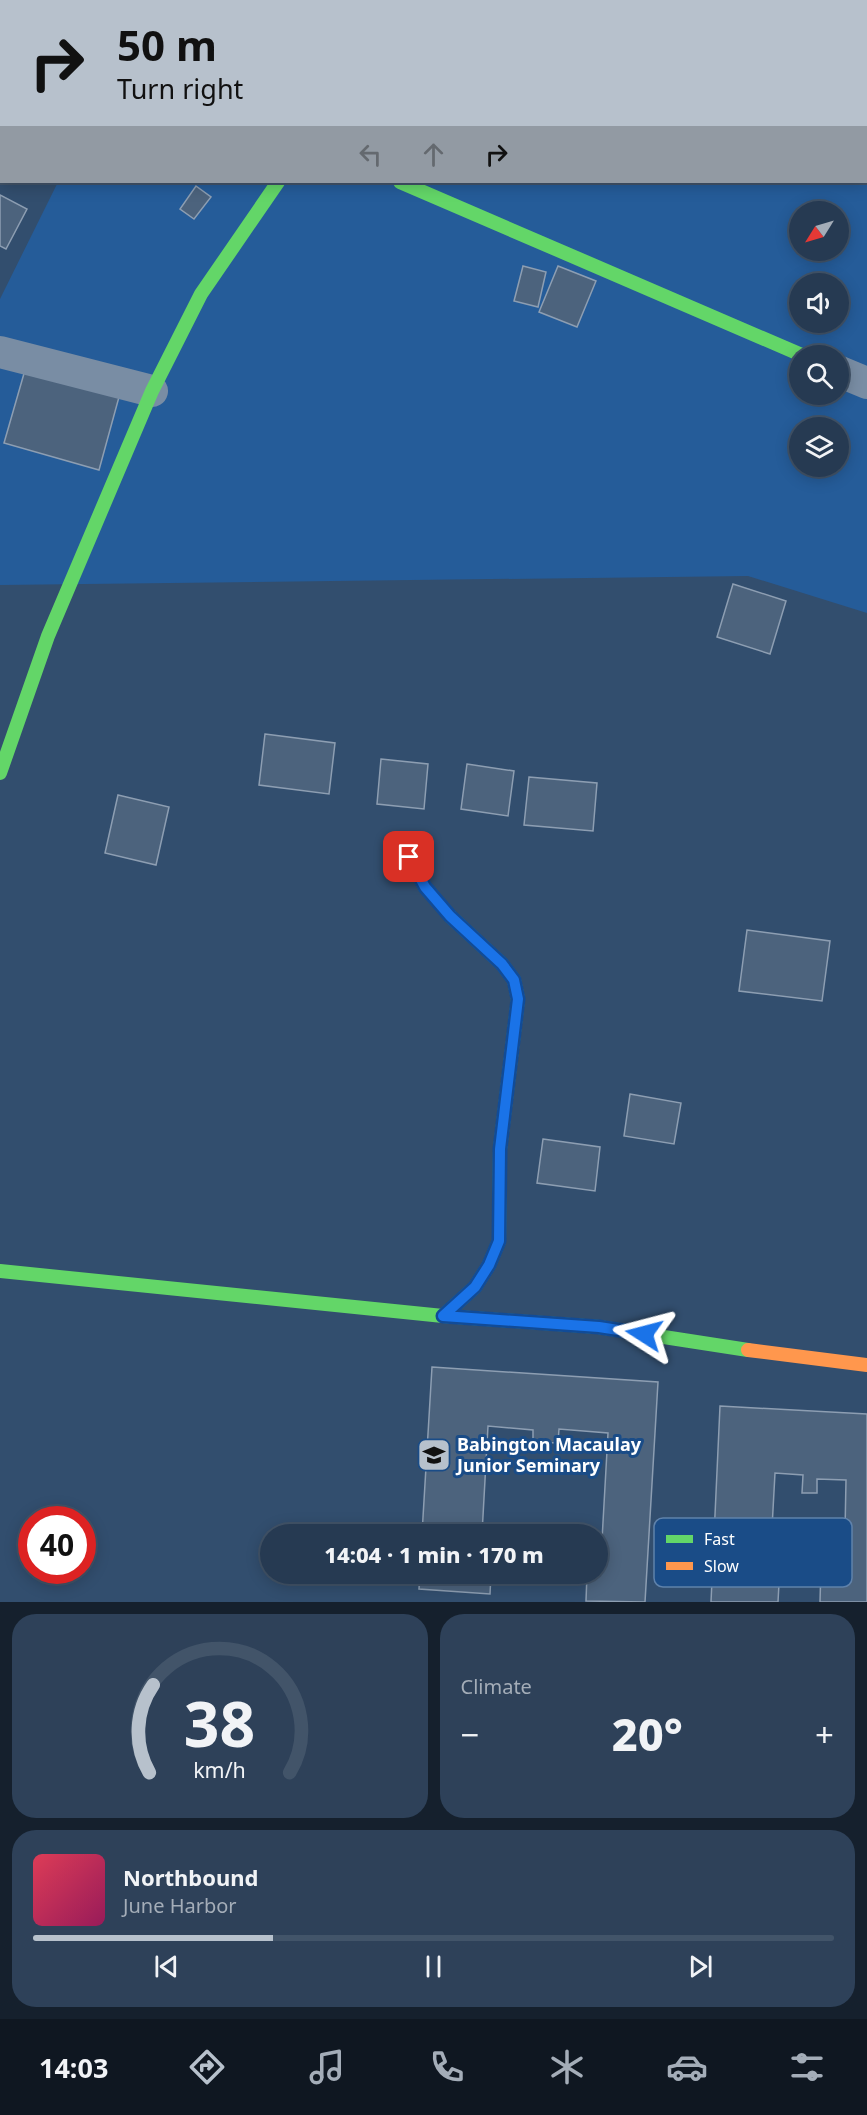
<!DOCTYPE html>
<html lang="en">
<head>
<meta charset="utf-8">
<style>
  body { margin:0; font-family:"Noto Sans",sans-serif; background:#2e4159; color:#f1f3f6; height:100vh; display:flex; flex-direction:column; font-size:22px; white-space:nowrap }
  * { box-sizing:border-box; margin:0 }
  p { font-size:20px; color:#a4adb8 }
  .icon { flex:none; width:33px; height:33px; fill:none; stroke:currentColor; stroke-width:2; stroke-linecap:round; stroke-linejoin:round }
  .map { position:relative; height:1602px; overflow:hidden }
  .side { display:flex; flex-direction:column; gap:12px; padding:12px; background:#15202d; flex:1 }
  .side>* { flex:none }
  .guide { position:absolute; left:0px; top:0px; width:867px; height:183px; box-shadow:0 3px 15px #0003,0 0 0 2px #425469; background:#b7c1cc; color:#111; overflow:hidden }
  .needle { width:39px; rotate:233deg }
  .controls { position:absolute; left:789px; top:201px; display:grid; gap:12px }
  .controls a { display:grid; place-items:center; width:60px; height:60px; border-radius:50%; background:#263a52; box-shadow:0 3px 15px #0003,0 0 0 2px #425469; font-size:30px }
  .speed { position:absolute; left:18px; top:1506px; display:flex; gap:12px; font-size:30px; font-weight:700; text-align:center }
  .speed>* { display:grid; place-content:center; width:78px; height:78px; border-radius:50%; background:#263a52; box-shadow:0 3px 15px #0003,0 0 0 2px #425469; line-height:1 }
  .speed .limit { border:9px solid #d22; background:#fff; color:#111 }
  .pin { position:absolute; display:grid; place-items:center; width:51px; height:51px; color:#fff; margin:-26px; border-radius:12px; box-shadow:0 3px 9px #0006 }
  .me { position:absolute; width:66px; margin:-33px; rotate:279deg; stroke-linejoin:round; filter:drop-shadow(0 0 4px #0008) }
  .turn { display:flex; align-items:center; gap:21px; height:126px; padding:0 18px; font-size:27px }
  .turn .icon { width:78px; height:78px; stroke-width:2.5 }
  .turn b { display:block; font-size:42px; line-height:51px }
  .lanes { display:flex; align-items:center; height:57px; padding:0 18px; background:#0003; justify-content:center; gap:30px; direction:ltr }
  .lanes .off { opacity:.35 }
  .big { font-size:45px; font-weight:800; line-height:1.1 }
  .side .widget { flex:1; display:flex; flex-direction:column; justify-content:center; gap:9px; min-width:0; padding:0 21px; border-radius:24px; background:#2e4159 }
  .side .dial { align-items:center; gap:0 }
  .dial svg { height:156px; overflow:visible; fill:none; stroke:#425469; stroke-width:7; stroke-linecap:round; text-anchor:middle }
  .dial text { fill:#f1f3f6; stroke:none }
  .song { display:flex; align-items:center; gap:18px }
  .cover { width:72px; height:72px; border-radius:9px; background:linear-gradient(135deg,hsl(350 70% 55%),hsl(330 70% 35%)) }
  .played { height:6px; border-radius:3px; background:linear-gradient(90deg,#b7c1cc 30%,#425469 30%) }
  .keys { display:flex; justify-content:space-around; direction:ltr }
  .heat { display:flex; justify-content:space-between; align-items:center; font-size:33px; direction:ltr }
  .side .tiles { flex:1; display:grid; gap:12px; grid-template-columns:1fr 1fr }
  .widget:last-child { grid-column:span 2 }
  .trip { position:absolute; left:260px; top:1524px; width:348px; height:60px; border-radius:30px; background:#263a52; box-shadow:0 3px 15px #0003,0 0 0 2px #425469; font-weight:800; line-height:60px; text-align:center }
  .tabs { display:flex; height:96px; justify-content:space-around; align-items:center; background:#0f1721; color:#a4adb8 }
  .tabs .icon { width:42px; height:42px }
  .tabs .selected { color:#b7c1cc }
  .tabs b { font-size:27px; color:#f1f3f6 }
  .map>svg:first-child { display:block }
  .green { fill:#255c99; fill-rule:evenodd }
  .building { fill:#4c637d; stroke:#8d9eb2; stroke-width:1.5 }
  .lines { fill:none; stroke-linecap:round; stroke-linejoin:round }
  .street { stroke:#798da4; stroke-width:32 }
  .fast { stroke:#63d668; stroke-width:14 }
  .slow { stroke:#ff974d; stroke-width:14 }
  .route-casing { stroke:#114b97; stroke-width:15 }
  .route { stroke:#1a73e8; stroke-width:10 }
  .labels { text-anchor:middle; stroke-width:6; stroke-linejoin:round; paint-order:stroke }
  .poi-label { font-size:18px; font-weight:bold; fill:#fff; stroke:#1a4c87; text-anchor:start }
  .key { fill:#1a4c87; stroke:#5f82ab; stroke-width:1.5 }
  .key-label { font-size:16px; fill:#fff }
</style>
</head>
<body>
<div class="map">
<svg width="867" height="1602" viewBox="0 0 867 1602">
  <rect width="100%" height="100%" fill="#324e6e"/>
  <path class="green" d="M0 0H867V613L748 576 0 585V299L58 182H866V2H2L1 87ZM800 212H838V250H800ZM800 284H838V322H800ZM800 356H838V394H800ZM800 428H838V466H800Z"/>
  <g class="building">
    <path d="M0 18 2 20 0 49Z"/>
    <path d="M196 186 211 197 194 219 180 209Z"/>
    <path d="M0 195 27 209 6 249 0 246Z"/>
    <path d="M523 266 546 272 538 307 514 301Z"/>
    <path d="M558 266 596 281 577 327 539 312Z"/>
    <path d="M25 370 119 397 99 470 4 443Z"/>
    <path d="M733 584 786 601 770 654 717 637Z"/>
    <path d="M265 734 335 743 329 794 259 785Z"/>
    <path d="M381 759 428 764 424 809 377 804Z"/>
    <path d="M467 764 514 771 508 816 461 809Z"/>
    <path d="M529 777 597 783 593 831 524 825Z"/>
    <path d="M118 795 169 807 156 865 105 853Z"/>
    <path d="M747 930 830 941 822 1001 739 991Z"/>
    <path d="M630 1094 681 1103 674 1144 624 1136Z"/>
    <path d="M543 1139 600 1147 595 1191 537 1183Z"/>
    <path d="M432 1367 658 1382 645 1602 586 1601 587 1574H597V1540H602L608 1433 559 1429 558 1443 533 1442V1430L488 1426 482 1534H490H422Z"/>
    <path d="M720 1406 867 1414V1602H820L822 1530 845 1531 846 1480 817 1479V1493H802L803 1475 775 1473 772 1528H782L778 1602H711Z"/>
    <path d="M420 1574H491L490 1594 419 1589Z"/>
  </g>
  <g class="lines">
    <g class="street">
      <path d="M390 2 391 0"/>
      <path d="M0 352 152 391"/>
      <path d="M838 371 867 383"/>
    </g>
    <g class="fast">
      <path d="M400 182 804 356"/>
      <path d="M0 773 48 636 152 391 201 294 278 182"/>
      <path d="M409 857 425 887 450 916 502 964 514 980 518 999 500 1149 499 1241 489 1265 475 1287 443 1316"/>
      <path d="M0 1271 443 1316 599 1327 748 1350"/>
    </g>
    <path class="slow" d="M748 1350 867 1365"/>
  </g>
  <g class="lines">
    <g class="route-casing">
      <path id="route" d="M409 857 425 887 450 916 502 964 514 980 518 999 500 1149 499 1241 489 1265 475 1287 443 1316 599 1327 644 1334"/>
    </g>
    <use href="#route" class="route"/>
  </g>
  <defs>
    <g id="school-square" transform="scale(1.725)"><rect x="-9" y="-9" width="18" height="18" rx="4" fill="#b7c1cc" stroke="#1a4c87"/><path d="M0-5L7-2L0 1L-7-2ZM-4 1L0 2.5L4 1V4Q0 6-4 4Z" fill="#111"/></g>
  </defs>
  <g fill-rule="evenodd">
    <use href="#school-square" x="434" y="1455"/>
  </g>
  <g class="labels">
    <g class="poi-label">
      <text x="457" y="1451">Babington Macaulay<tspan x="457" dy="21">Junior Seminary</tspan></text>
    </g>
  </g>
  <rect x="654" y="1518" width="198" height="69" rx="9" class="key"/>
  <rect x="666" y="1535" width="27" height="8" fill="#63d668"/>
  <rect x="666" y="1562" width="27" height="8" fill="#ff974d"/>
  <g class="key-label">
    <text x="704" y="1545">Fast</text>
    <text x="704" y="1572">Slow</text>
  </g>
</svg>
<div class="controls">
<a><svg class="needle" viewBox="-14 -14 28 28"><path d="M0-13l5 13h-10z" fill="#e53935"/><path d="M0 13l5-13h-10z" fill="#a4adb8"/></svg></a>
<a><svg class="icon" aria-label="sound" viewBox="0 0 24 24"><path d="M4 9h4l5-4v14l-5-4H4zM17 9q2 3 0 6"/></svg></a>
<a><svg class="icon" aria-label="search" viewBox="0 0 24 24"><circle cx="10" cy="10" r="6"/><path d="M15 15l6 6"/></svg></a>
<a><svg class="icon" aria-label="layers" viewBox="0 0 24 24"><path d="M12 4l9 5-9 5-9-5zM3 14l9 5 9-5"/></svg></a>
</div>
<div class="speed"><div class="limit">40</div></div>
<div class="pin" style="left:409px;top:857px;background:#d93025"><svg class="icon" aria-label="arrive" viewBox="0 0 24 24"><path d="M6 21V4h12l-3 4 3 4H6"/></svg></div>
<svg class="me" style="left:644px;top:1334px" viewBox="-20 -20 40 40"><path d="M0-17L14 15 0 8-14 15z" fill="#1a73e8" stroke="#fff" stroke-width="4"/></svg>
<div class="trip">14:04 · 1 min · 170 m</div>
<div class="guide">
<div class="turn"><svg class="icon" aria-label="right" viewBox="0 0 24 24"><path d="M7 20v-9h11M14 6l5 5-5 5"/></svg><div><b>50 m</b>Turn right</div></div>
<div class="lanes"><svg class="icon off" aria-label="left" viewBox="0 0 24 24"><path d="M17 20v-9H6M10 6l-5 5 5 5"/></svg><svg class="icon off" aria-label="ahead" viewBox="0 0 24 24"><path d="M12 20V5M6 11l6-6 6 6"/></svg><svg class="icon" aria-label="right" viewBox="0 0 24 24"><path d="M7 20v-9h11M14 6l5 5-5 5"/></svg></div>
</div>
</div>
<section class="side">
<div class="tiles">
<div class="widget dial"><svg viewBox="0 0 100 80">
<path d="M14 69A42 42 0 1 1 86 69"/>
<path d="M14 69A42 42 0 0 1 16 24" stroke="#b7c1cc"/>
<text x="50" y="56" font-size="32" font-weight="700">38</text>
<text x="50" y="72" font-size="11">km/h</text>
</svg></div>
<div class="widget"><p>Climate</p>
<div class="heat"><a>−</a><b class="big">20°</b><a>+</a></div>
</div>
<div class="widget">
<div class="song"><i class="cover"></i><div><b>Northbound</b><p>June Harbor</p></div></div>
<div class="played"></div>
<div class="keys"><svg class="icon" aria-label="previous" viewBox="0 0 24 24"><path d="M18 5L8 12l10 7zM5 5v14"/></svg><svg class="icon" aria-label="pause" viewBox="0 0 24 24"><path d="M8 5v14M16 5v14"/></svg><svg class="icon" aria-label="next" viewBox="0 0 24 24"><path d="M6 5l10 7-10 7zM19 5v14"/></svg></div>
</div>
</div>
</section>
<nav class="tabs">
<b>14:03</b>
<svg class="icon selected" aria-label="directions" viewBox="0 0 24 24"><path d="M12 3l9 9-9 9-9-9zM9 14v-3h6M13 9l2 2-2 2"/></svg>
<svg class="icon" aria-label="music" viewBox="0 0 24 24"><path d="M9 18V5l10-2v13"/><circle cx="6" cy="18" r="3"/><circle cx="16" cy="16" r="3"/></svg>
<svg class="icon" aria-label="phone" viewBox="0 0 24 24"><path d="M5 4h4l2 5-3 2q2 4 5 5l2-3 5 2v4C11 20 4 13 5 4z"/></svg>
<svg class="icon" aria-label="climate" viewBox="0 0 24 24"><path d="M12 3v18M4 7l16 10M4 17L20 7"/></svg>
<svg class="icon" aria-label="car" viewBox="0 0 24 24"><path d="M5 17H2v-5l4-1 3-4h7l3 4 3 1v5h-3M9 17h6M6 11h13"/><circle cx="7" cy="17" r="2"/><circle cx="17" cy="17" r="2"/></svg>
<svg class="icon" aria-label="filters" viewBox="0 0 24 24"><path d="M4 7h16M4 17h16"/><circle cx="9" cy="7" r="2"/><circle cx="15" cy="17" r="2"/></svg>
</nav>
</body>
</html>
